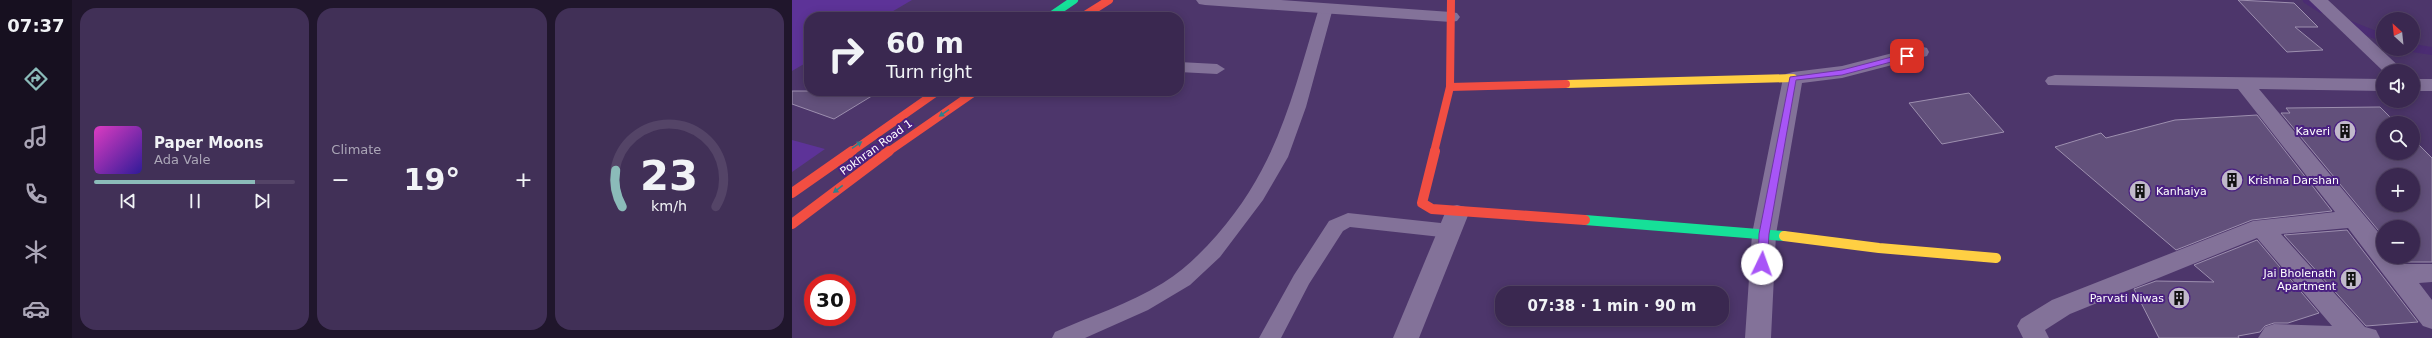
<!DOCTYPE html>
<html lang="en">
<head>
<meta charset="utf-8">
<style>
  body { margin:0; font-family:"DejaVu Sans",sans-serif; background:#413057; color:#f1f3f6; height:100vh; display:flex; flex-direction:column; font-size:15px; white-space:nowrap }
  * { box-sizing:border-box; margin:0 }
  p { font-size:13px; color:#aba6b7 }
  .icon { flex:none; width:22px; height:22px; fill:none; stroke:currentColor; stroke-width:2; stroke-linecap:round; stroke-linejoin:round }
  .map { position:relative; flex:1; overflow:hidden }
  .sheet { display:flex; flex-direction:column; gap:8px; padding:8px; background:#20162c; width:720px }
  .sheet>* { flex:none }
  .hud { position:absolute; left:12px; top:12px; width:380px; height:84px; border-radius:16px; box-shadow:0 2px 10px #0003,0 0 0 1px #544467; background:#3a2850; color:#f1f3f6; overflow:hidden }
  .needle { width:26px; rotate:333deg }
  .buttons { position:absolute; left:1584px; top:12px; display:grid; gap:8px }
  .buttons a { display:grid; place-items:center; width:44px; height:44px; border-radius:50%; background:#3a2850; box-shadow:0 2px 10px #0003,0 0 0 1px #544467; font-size:20px }
  .speed { position:absolute; left:12px; top:274px; display:flex; gap:8px; font-size:20px; font-weight:700; text-align:center }
  .speed>* { display:grid; place-content:center; width:52px; height:52px; border-radius:50%; background:#3a2850; box-shadow:0 2px 10px #0003,0 0 0 1px #544467; line-height:1 }
  .speed .limit { border:6px solid #d22; background:#fff; color:#111 }
  .pin { position:absolute; display:grid; place-items:center; width:34px; height:34px; color:#fff; margin:-17px; border-radius:8px; box-shadow:0 2px 6px #0006 }
  .me { position:absolute; width:44px; margin:-22px; rotate:3deg; stroke-linejoin:round; filter:drop-shadow(0 0 3px #0008) }
  .turn { display:flex; align-items:center; gap:14px; height:84px; padding:0 16px; font-size:18px }
  .turn .icon { width:52px; height:52px; stroke-width:2.5 }
  .turn b { display:block; font-size:28px; line-height:34px }
  .big { font-size:30px; font-weight:700; line-height:1.1 }
  .sheet .tile { flex:1; display:flex; flex-direction:column; justify-content:center; gap:6px; min-width:0; padding:0 14px; border-radius:16px; background:#413057 }
  .sheet .dial { align-items:center; gap:0 }
  .dial svg { height:104px; overflow:visible; fill:none; stroke:#544467; stroke-width:7; stroke-linecap:round; text-anchor:middle }
  .dial text { fill:#f1f3f6; stroke:none }
  .song { display:flex; align-items:center; gap:12px }
  .cover { width:48px; height:48px; border-radius:6px; background:linear-gradient(135deg,hsl(310 70% 55%),hsl(250 70% 35%)) }
  .played { height:4px; border-radius:2px; background:linear-gradient(90deg,#8bbbb9 80%,#544467 80%) }
  .keys { display:flex; justify-content:space-around; direction:ltr }
  .heat { display:flex; justify-content:space-between; align-items:center; font-size:22px; direction:ltr }
  .sheet .tiles { flex:1; display:grid; gap:8px; grid-template-columns:repeat(3,1fr) }
  .trip { position:absolute; left:703px; top:286px; width:234px; height:40px; border-radius:16px; background:#3a2850; box-shadow:0 2px 10px #0003,0 0 0 1px #544467; font-weight:700; line-height:40px; text-align:center }
  main { display:flex; flex:1; min-height:0 }
  .tab-bar { display:flex; flex-direction:column; width:72px; justify-content:space-around; align-items:center; background:#171020; color:#aba6b7 }
  .tab-bar .icon { width:28px; height:28px }
  .tab-bar .on { color:#8bbbb9 }
  .tab-bar b { font-size:18px; color:#f1f3f6 }
  .map>svg:first-child { display:block }
  .green { fill:#5d3398 }
  .lines { fill:none; stroke-linecap:round; stroke-linejoin:round }
  .stream { stroke:#4b2c73; stroke-width:8 }
  .building { fill:#62507b; stroke:#9d8faf; fill-rule:evenodd }
  .lane { fill:#837299; fill-rule:evenodd }
  .street { fill:#837299; fill-rule:evenodd }
  .fast-far1 { stroke:#16e098; stroke-width:8 }
  .fast { stroke:#16e098; stroke-width:10 }
  .slow-far1 { stroke:#ffcf43; stroke-width:8 }
  .slow { stroke:#ffcf43; stroke-width:10 }
  .jam-far1 { stroke:#f24e42; stroke-width:8 }
  .jam { stroke:#f24e42; stroke-width:10 }
  .oneway { fill:#30808c }
  .route { fill:#a855f7; stroke:#6d37a1 }
  .labels { text-anchor:middle; stroke-width:4; stroke-linejoin:round; paint-order:stroke }
  .poi-label { font-size:11px; fill:#fff; stroke:#4a2081; text-anchor:end }
  .street-label { font-size:11px; fill:#fff; stroke:#4a2081 }
</style>
</head>
<body>
<main>
<nav class="tab-bar">
<b>07:37</b>
<svg class="icon on" aria-label="directions" viewBox="0 0 24 24"><path d="M12 3l9 9-9 9-9-9zM9 14v-3h6M13 9l2 2-2 2"/></svg>
<svg class="icon" aria-label="music" viewBox="0 0 24 24"><path d="M9 18V5l10-2v13"/><circle cx="6" cy="18" r="3"/><circle cx="16" cy="16" r="3"/></svg>
<svg class="icon" aria-label="phone" viewBox="0 0 24 24"><path d="M5 4h4l2 5-3 2q2 4 5 5l2-3 5 2v4C11 20 4 13 5 4z"/></svg>
<svg class="icon" aria-label="climate" viewBox="0 0 24 24"><path d="M12 3v18M4 7l16 10M4 17L20 7"/></svg>
<svg class="icon" aria-label="car" viewBox="0 0 24 24"><path d="M5 17H2v-5l4-1 3-4h7l3 4 3 1v5h-3M9 17h6M6 11h13"/><circle cx="7" cy="17" r="2"/><circle cx="17" cy="17" r="2"/></svg>
</nav>
<section class="sheet">
<div class="tiles">
<div class="tile">
<div class="song"><i class="cover"></i><div><b>Paper Moons</b><p>Ada Vale</p></div></div>
<div class="played"></div>
<div class="keys"><svg class="icon" aria-label="previous" viewBox="0 0 24 24"><path d="M18 5L8 12l10 7zM5 5v14"/></svg><svg class="icon" aria-label="pause" viewBox="0 0 24 24"><path d="M8 5v14M16 5v14"/></svg><svg class="icon" aria-label="next" viewBox="0 0 24 24"><path d="M6 5l10 7-10 7zM19 5v14"/></svg></div>
</div>
<div class="tile"><p>Climate</p>
<div class="heat"><a>−</a><b class="big">19°</b><a>+</a></div>
</div>
<div class="tile dial"><svg viewBox="0 0 100 80">
<path d="M14 69A42 42 0 1 1 86 69"/>
<path d="M14 69A42 42 0 0 1 9 41" stroke="#8bbbb9"/>
<text x="50" y="56" font-size="32" font-weight="700">23</text>
<text x="50" y="72" font-size="11">km/h</text>
</svg></div>
</div>
</section>
<div class="map">
<svg width="1640" height="338" viewBox="0 0 1640 338">
  <rect width="100%" height="100%" fill="#4d366b"/>
  <g class="green">
    <path d="M0 0H120L91 17H17V61L0 71Z"/>
    <path d="M0 140 33 149 0 172Z"/>
  </g>
  <g class="lines">
    <g class="stream">
      <path d="M1515 0 1529 9"/>
      <path d="M1556 24 1591 38"/>
      <path d="M1621 48 1640 51"/>
    </g>
  </g>
  <g class="building">
    <path d="M1446 0 1502 3 1526 27H1503L1531 50 1495 52Z"/>
    <path d="M0 91H88L42 119 0 104Z"/>
    <path d="M1177 93 1212 132 1150 144 1117 103Z"/>
    <path d="M1588 107 1604 123H1591V153H1621V139L1640 158V262H1613L1609 257H1621V227H1591V236L1489 113H1498L1494 108ZM1591 175H1621V205H1591Z"/>
    <path d="M1465 115 1540 211 1460 220 1384 250 1263 147 1309 133 1314 138 1383 120Z"/>
    <path d="M1555 230 1585 269 1626 322 1574 326 1492 235Z"/>
    <path d="M1465 240 1527 313 1496 323H1482L1473 326 1468 332 1446 336 1447 338H1367L1342 289 1364 281 1422 282 1402 265Z"/>
  </g>
  <g class="lines">
    <g class="lane">
      <path d="M534 4 541 8 514 107 496 157 471 200 428 257 398 285 356 310 293 338H260L263 332C299 316 337 304 371 283 392 270 409 253 425 235 487 163 500 96 527 8Z"/>
      <path d="M387 62 425 64 433 69 425 74 387 72Z"/>
      <path d="M556 213 658 224 665 226 668 231 665 236 658 238 558 227 551 231 517 284 489 338H467L502 275 537 221Z"/>
    </g>
    <g class="street">
      <path d="M404 0H489L659 12 665 13 668 17 665 21 659 22 413 5 407 4Z"/>
      <path d="M1517 0H1536L1612 71H1591Z"/>
      <path d="M1128 46 1135 48 1137 52 1135 56 1050 78 1010 83 984 234 979 338H953L960 234 991 78 994 74 1001 72 1050 66Z"/>
      <path d="M1263 75 1591 79V91L1467 89 1591 238V257H1607L1612 264H1640V282L1627 283 1640 300V329L1631 326 1556 228 1489 234 1573 327 1584 330 1588 338H1466L1473 327 1482 324 1540 326 1465 238 1278 314 1253 330 1257 338H1231L1225 326 1229 319 1260 300 1461 221 1543 212 1446 89 1256 85 1253 81 1256 77Z"/>
      <rect x="1621" y="79" width="19" height="12"/>
      <path d="M665 205 673 207 677 213 627 338H601L653 213 657 207Z"/>
    </g>
    <path class="fast-far1" d="M257 17 282 0"/>
    <path class="fast" d="M793 220 992 236"/>
    <path class="slow-far1" d="M774 84 1001 78"/>
    <path class="slow" d="M992 236 1087 248 1204 258"/>
    <g class="jam-far1">
      <path d="M659 0 658 87 774 84"/>
      <path d="M290 17 317 0"/>
      <path d="M59 152 146 91"/>
      <path d="M96 152 184 91"/>
      <path d="M642 152 658 87"/>
    </g>
    <g class="jam">
      <path d="M643 151 630 203 640 209 793 220"/>
      <path d="M0 193 60 151"/>
      <path d="M0 224 97 151"/>
    </g>
  </g>
  <defs><path id="oneway-solid" d="M-6-.8H1V-3.2L6.5 0L1 3.2V.8H-6Z"/></defs>
  <g class="oneway">
    <use href="#oneway-solid" transform="translate(152 113) rotate(146)"/>
    <use href="#oneway-solid" transform="translate(65 145) rotate(-34)"/>
    <use href="#oneway-solid" transform="translate(46 189) rotate(142)"/>
  </g>
  <path class="route" d="M1115 53 1118 54V57L1050 75 1004 80 977 234 975 264 970 267 966 266 967 234 998 77 1050 70Z"/>
  <defs>
    <g id="building-disc" transform="scale(1.15)"><circle r="9.5" fill="#c1b9cb" stroke="#4a2081"/><path d="M-4-6H4V6H1V3H-1V6H-4ZM-2.5-4.3h1.7v1.8h-1.7ZM.8-4.3h1.7v1.8H.8ZM-2.5-1h1.7V.8h-1.7ZM.8-1h1.7V.8H.8Z" fill="#111"/></g>
  </defs>
  <g fill-rule="evenodd">
    <use href="#building-disc" x="1553" y="131"/>
    <use href="#building-disc" x="1440" y="180"/>
    <use href="#building-disc" x="1348" y="191"/>
    <use href="#building-disc" x="1559" y="279"/>
    <use href="#building-disc" x="1387" y="298"/>
  </g>
  <g class="labels">
    <g class="poi-label">
      <text x="1538" y="135">Kaveri</text>
      <text x="1456" y="184" text-anchor="start">Krishna Darshan</text>
      <text x="1364" y="195" text-anchor="start">Kanhaiya</text>
      <text x="1544" y="277">Jai Bholenath<tspan x="1544" dy="13">Apartment</tspan></text>
      <text x="1372" y="302">Parvati Niwas</text>
    </g>
    <g class="street-label">
      <text transform="translate(84 147) rotate(-36)" y="4">Pokhran Road 1</text>
    </g>
  </g>
</svg>
<div class="buttons">
<a><svg class="needle" viewBox="-14 -14 28 28"><path d="M0-13l5 13h-10z" fill="#e53935"/><path d="M0 13l5-13h-10z" fill="#aba6b7"/></svg></a>
<a><svg class="icon" aria-label="sound" viewBox="0 0 24 24"><path d="M4 9h4l5-4v14l-5-4H4zM17 9q2 3 0 6"/></svg></a>
<a><svg class="icon" aria-label="search" viewBox="0 0 24 24"><circle cx="10" cy="10" r="6"/><path d="M15 15l6 6"/></svg></a>
<a>+</a>
<a>−</a>
</div>
<div class="speed"><div class="limit">30</div></div>
<div class="pin" style="left:1115px;top:56px;background:#d93025"><svg class="icon" aria-label="arrive" viewBox="0 0 24 24"><path d="M6 21V4h12l-3 4 3 4H6"/></svg></div>
<svg class="me" style="left:970px;top:264px" viewBox="-20 -20 40 40"><circle r="19" fill="#fff"/><path d="M0-13L10 11 0 6-10 11z" fill="#a855f7"/></svg>
<div class="trip">07:38 · 1 min · 90 m</div>
<div class="hud">
<div class="turn"><svg class="icon" aria-label="right" viewBox="0 0 24 24"><path d="M7 20v-9h11M14 6l5 5-5 5"/></svg><div><b>60 m</b>Turn right</div></div>
</div>
</div>
</main>
</body>
</html>
